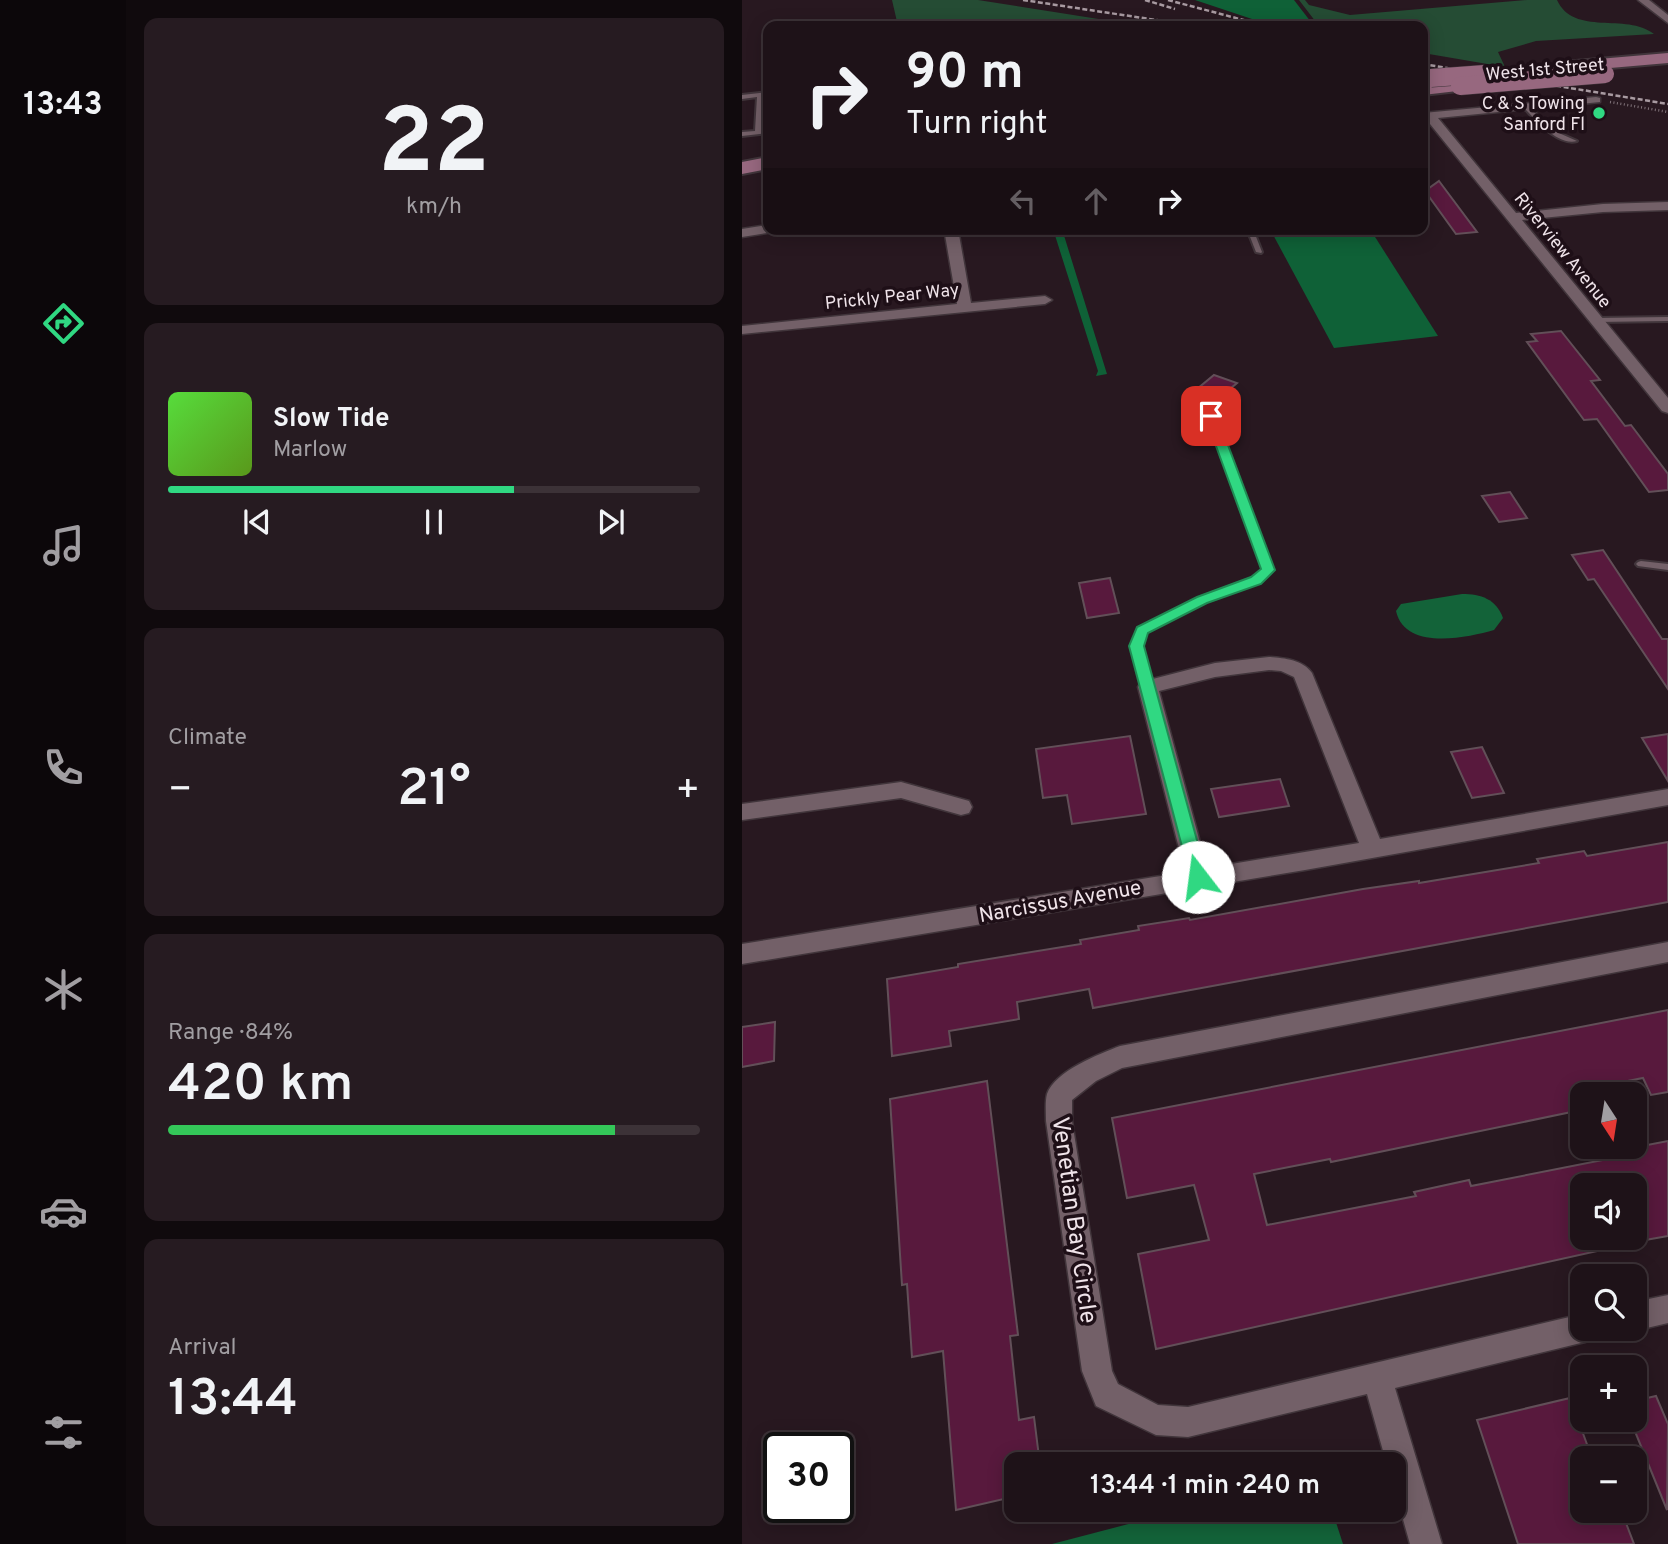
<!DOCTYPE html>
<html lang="en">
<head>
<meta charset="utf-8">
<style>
  body { margin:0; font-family:Overpass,sans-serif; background:#261b21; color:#f1f3f6; height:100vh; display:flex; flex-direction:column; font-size:26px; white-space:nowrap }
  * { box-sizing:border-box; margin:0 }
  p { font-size:23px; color:#a19ea2 }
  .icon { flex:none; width:38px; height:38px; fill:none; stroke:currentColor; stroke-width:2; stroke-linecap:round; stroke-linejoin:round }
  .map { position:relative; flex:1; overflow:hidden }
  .side { display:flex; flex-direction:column; gap:18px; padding:18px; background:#100a0d; width:616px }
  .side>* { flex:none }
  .top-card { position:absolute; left:21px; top:21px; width:665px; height:214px; border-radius:14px; box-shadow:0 4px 18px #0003,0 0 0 2px #3c3237; background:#1e1218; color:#f1f3f6; overflow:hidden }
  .needle { width:46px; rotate:168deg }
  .buttons { position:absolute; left:828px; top:1082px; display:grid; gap:14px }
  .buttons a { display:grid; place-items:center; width:77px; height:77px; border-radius:14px; background:#1e1218; box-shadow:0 4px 18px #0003,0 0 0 2px #3c3237; font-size:35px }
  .speed { position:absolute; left:21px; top:1432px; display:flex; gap:14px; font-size:35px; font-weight:700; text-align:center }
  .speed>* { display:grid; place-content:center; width:91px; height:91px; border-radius:50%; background:#1e1218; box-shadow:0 4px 18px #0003,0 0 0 2px #3c3237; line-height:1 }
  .speed .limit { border:4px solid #111; border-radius:10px; background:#fff; color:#111 }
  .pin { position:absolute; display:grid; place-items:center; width:60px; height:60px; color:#fff; margin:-30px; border-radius:14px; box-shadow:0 4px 10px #0006 }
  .me { position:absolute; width:77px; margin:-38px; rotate:345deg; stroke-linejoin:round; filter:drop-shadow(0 0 5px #0008) }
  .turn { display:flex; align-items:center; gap:24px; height:147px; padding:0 28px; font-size:32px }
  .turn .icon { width:91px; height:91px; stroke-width:2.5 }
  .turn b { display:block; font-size:49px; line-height:60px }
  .lanes { display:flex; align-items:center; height:66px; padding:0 28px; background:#0003; justify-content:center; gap:35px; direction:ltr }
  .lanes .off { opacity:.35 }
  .big { font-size:52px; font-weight:600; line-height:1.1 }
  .side .card { flex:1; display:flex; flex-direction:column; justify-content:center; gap:10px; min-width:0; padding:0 24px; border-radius:14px; background:#261b21 }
  .side .dial { align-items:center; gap:0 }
  .dial b { font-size:91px; line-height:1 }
  .song { display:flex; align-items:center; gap:21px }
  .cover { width:84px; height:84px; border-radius:10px; background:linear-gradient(135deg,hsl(110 70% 55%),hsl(90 70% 35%)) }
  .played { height:7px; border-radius:4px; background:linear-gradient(90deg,#30d882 65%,#3c3237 65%) }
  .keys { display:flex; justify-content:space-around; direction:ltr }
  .heat { display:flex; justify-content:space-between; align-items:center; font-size:38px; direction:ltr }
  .charge { height:10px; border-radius:5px; background:linear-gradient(90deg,#34c759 84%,#3c3237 0) }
  .trip { position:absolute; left:262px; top:1452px; width:402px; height:70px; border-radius:14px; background:#1e1218; box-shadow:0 4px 18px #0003,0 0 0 2px #3c3237; font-weight:600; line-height:70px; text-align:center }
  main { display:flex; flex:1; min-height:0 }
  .tabs { display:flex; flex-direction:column; width:126px; justify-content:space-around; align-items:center; background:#0c070a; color:#a19ea2 }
  .tabs .icon { width:49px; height:49px }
  .tabs .selected { color:#30d882 }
  .tabs b { font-size:32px; color:#f1f3f6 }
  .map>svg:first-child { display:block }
  .green { fill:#254c34 }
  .forest { fill:#0f6137 }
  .water { fill:#136339 }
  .building { fill:#58193d; stroke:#624f58; stroke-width:2 }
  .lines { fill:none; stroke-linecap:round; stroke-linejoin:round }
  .service-casing { stroke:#41353b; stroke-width:4 }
  .minor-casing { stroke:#41353b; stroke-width:3 }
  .primary-casing { stroke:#41353b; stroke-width:4 }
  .path { stroke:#81737a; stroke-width:2.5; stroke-dasharray:1 2.5; stroke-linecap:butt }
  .service { fill:#736068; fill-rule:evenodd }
  .minor { fill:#736068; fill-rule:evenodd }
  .primary { fill:#97687f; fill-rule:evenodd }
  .rail { stroke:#a89aa1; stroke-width:2.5; stroke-dasharray:5 2.5; stroke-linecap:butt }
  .primary-bridge-casing { stroke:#41353b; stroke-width:19; stroke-linecap:butt }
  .primary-bridge { stroke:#97687f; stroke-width:18 }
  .route { fill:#30d882; stroke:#1f8c54; stroke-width:2 }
  .poi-dot { fill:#30d882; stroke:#1e0f17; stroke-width:2.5 }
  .labels { text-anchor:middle; stroke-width:7; stroke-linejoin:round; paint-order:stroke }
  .far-street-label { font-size:18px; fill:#efe3e9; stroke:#1e0f17 }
  .far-poi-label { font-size:18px; fill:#efe3e9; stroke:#1e0f17; text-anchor:end }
  .street-label { font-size:21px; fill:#efe3e9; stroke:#1e0f17 }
  .near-street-label { font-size:24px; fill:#efe3e9; stroke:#1e0f17 }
</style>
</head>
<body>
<main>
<nav class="tabs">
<b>13:43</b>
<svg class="icon selected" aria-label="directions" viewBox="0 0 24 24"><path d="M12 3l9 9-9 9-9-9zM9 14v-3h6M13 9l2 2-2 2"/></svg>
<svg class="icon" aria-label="music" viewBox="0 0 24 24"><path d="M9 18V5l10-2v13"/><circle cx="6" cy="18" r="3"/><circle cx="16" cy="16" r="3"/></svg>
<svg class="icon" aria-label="phone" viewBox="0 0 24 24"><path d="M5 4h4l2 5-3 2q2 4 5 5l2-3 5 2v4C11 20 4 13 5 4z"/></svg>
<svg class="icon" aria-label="climate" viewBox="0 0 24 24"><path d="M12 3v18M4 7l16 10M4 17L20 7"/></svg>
<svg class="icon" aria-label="car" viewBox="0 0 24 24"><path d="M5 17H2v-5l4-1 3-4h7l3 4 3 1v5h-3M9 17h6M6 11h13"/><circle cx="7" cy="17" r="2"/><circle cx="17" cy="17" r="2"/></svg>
<svg class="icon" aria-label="filters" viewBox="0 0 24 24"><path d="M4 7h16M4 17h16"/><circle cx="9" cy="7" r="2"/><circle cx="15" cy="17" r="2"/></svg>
</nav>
<section class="side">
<div class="card dial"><b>22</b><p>km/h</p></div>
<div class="card">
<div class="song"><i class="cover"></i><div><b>Slow Tide</b><p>Marlow</p></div></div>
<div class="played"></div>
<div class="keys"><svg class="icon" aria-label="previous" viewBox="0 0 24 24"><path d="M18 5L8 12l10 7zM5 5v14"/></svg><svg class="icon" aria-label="pause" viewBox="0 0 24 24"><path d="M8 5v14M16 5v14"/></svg><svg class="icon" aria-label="next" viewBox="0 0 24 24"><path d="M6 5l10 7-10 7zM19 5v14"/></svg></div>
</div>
<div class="card"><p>Climate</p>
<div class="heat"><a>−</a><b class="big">21°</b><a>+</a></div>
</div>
<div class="card"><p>Range · 84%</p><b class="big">420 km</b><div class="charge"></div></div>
<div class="card"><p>Arrival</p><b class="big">13:44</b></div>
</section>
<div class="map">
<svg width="926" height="1544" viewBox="0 0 926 1544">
  <rect width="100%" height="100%" fill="#281820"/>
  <g class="green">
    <path d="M150 0H236L401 26H156Z"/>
    <path d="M557 0H563L567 5 608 15 785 0H815C832 37 884 12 912 34L794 41 756 52 763 67 681 53V26H577Z"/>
  </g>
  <g class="forest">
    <path d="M453 0H552L572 26 528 25Z"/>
    <path d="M311 229H320L365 374 354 376 356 371Z"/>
    <path d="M528 229H628L696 336 592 348Z"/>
  </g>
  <g class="water">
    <path d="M720 594C739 594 754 599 761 618L752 630C724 638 663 651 654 611L659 604Z"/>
    <path d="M440 1510H590L601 1544H310Z"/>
  </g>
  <g class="building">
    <path d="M697 181 735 232 714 234 683 191Z"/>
    <path d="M819 331 858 380 849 381 883 426 889 425 926 474V490L907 492 855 419 842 420 785 342 795 341 789 334Z"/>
    <path d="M472 375 495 383 466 407 443 399Z"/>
    <path d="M768 492 785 518 757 522 740 496Z"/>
    <path d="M861 550 920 639H926V689L852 579 846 580 830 555Z"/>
    <path d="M368 578 377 613 345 618 337 583Z"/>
    <path d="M926 734V781L900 738Z"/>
    <path d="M388 736 404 814 330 824 325 795 301 798 294 749Z"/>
    <path d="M740 747 762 793 730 798 709 752Z"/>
    <path d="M538 779 547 806 477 817 469 789Z"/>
    <path d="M926 842V902L351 1008 347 989 275 1002 277 1019 207 1031 209 1046 150 1056 145 979 216 967V964L339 944 338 940 397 930 396 926 447 918 448 920 621 889 677 881V883L797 863 795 859 842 851 845 856Z"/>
    <path d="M926 1010V1092L909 1095 901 1078 831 1092 839 1110 589 1162 588 1159 512 1174 525 1225 674 1196 672 1192 727 1180 729 1186 871 1158 869 1152 926 1141V1236L892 1242V1185H840V1237H877L878 1246 414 1349 396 1254 467 1240 452 1185 385 1198 370 1118Z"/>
    <path d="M33 1022 32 1061 0 1067V1027Z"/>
    <path d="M245 1081 276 1335 268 1336 277 1420 292 1417 298 1465H275V1496L214 1510 201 1351 170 1357 165 1284 160 1285 148 1099Z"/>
    <path d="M914 1396 926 1424 925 1510 892 1429V1401Z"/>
    <path d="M828 1398 850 1458H840V1510H879L892 1544H776L735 1420Z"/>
  </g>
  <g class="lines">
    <g class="service-casing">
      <g id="service">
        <path d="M26 92V96H21L19 130 26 129V133L0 136V132L13 131 15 97 0 99V95Z"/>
        <path d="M782 106H786L810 130 835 141C816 146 795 121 782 108Z"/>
        <path d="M505 229H511L520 252 519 253 514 252Z"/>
        <path d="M926 317V321L854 322 850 320 854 318Z"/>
        <path d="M466 414H469L473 416 531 570 517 582 463 602 404 632 400 646 411 687 406 690 401 687 390 646 397 628 457 598 511 578 521 569 465 416Z"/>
        <path d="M899 561 926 564V570L896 566 894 564 896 562Z"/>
      </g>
    </g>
    <g class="minor-casing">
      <g id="minor">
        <path d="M896 0H907L926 15V23Z"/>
        <path d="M854 97 858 98V102L696 118 774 213 861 204 926 202V210L861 212 780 220 926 398V413L920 411 684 119H681V113Z"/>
        <path d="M26 225V229H32L31 232 0 237V229Z"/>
        <path d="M202 229H216L229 303 303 296 310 300 303 304 0 334V326L215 304Z"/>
        <path d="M527 657C542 658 561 660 570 673L638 839 926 789V805L563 870 0 964V944L443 872 396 687 399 682 473 663ZM527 670 539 671 552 677 617 843 465 868 417 691 473 677Z"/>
        <path d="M159 782 227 801 230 807 227 813 219 815 159 798 0 820V804Z"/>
        <path d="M926 942V962L380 1068 354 1081 330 1100V1121L370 1371 376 1384 416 1405 446 1407 840 1314V1328H857L853 1338 843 1342 653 1388 700 1544H668L653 1491V1465H645L625 1394 446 1437 414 1435 354 1406 340 1371 304 1121C304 1112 303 1102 305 1094 313 1071 357 1054 378 1046Z"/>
        <path d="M926 1295V1323L892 1331 884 1328H892V1302Z"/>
      </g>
    </g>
    <g class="primary-casing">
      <g id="primary">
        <path d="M926 53V63L822 72 813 67 822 62Z"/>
        <path d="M718 81 727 86 724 90 681 95V85Z"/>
        <path d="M26 157V169L0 174V162Z"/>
      </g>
    </g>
    <path class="path" d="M868 102 926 112"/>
    <use href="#service" class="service"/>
    <use href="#minor" class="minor"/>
    <use href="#primary" class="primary"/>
    <g class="rail">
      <path d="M281 0 454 26"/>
      <path d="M403 0 433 9"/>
      <path d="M426 0 524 26"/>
      <path d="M681 64 926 104"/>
    </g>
    <g class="primary-bridge-casing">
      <g id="primary-bridge">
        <path d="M689 78 743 74"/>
        <path d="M718 86 863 74"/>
      </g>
    </g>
    <use href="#primary-bridge" class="primary-bridge"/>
  </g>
  <path class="route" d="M469 412 475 416 533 570 519 584 465 603 406 633 402 646 465 877 462 882H450L448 877 387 646 395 627 455 597 509 577 519 569 463 416Z"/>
  <circle class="poi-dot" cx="857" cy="113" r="7"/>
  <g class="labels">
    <g class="far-street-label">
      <text transform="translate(803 69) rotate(-5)" y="6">West 1st Street</text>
      <text transform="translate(821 250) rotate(51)" y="6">Riverview Avenue</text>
      <text transform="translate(150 296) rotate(-6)" y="6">Prickly Pear Way</text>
    </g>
    <g class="far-poi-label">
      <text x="843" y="109">C &amp; S Towing<tspan x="843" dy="21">Sanford Fl</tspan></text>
    </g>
    <g class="street-label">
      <text transform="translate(318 901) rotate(-10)" y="7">Narcissus Avenue</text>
    </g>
    <g class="near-street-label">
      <text transform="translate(333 1220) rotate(82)" y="8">Venetian Bay Circle</text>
    </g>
  </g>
</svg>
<div class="buttons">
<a><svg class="needle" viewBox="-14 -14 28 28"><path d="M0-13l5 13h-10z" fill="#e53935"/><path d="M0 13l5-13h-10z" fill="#a19ea2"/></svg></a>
<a><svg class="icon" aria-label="sound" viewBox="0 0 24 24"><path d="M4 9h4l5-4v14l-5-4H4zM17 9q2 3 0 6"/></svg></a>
<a><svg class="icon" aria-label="search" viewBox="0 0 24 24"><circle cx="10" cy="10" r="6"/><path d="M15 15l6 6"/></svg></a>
<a>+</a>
<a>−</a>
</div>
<div class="speed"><div class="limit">30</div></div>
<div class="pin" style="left:469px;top:416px;background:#d93025"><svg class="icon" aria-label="arrive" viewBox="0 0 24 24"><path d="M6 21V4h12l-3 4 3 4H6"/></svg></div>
<svg class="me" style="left:456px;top:877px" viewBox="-20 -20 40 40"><circle r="19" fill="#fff"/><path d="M0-13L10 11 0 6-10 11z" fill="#30d882"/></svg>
<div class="trip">13:44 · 1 min · 240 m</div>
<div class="top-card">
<div class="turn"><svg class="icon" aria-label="right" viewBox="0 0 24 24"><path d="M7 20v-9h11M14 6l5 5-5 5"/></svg><div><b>90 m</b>Turn right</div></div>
<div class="lanes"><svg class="icon off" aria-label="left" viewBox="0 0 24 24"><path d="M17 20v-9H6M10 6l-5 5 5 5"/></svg><svg class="icon off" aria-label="ahead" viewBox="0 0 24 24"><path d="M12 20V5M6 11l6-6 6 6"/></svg><svg class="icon" aria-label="right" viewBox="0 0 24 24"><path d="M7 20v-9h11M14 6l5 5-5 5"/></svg></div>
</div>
</div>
</main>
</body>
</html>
